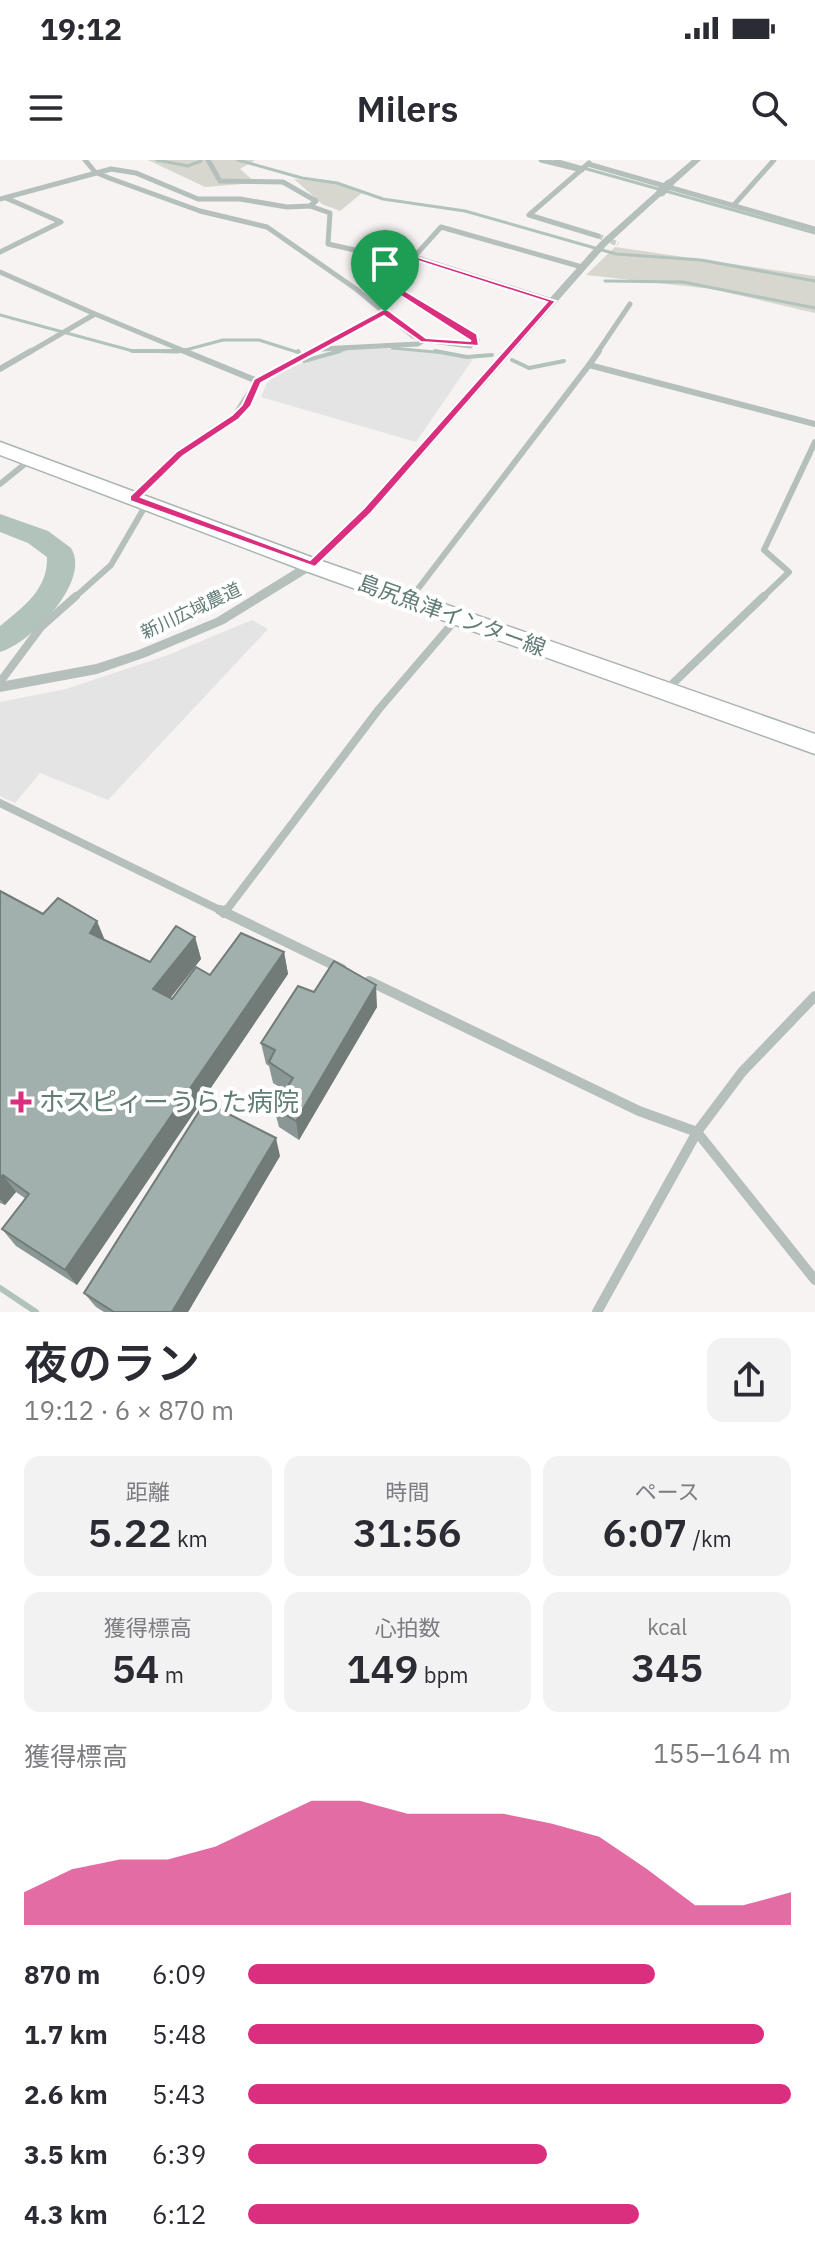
<!DOCTYPE html>
<html lang="ja">
<meta charset="utf-8">
<style>
body{margin:0;font-family:"IBM Plex Sans","Noto Sans JP",sans-serif;background:#f2f2f3;color:#2b2b33;height:100vh;display:flex;flex-direction:column;font-size:30px;white-space:nowrap}
*{box-sizing:border-box;margin:0}
p{font-size:26px;color:#7c7c81}
.icon{flex:none;width:44px;height:44px;fill:none;stroke:currentColor;stroke-width:2;stroke-linecap:round;stroke-linejoin:round}
.map{position:relative;height:1152px;overflow:hidden}
.details{display:flex;flex-direction:column;background:#fff;flex:1}
.details>*{flex:none}
.pin{position:absolute;display:grid;place-items:center;width:68px;height:68px;color:#fff;margin:-82px -34px;border-radius:50% 50% 50% 0;rotate:-45deg;box-shadow:0 0 8px #0007}
.pin .icon{rotate:45deg}
.round{display:grid;place-items:center;flex:none;width:84px;height:84px;border-radius:16px;background:#f2f2f3}
.headline{display:flex;align-items:center;justify-content:space-between;height:136px;padding:0 24px}
h1{font-size:44px;font-weight:600;line-height:60px}
.metrics{display:grid;grid-template-columns:repeat(3,1fr);gap:12px;height:136px;padding:8px 24px}
.metrics div{display:grid;align-content:center;border-radius:16px;background:#f2f2f3;text-align:center}
.metrics b{font-size:40px;font-weight:600}
.metrics small{font-size:22px;font-weight:400}
.metrics p{font-size:22px}
.chart{height:224px;padding:16px 24px}
.chart p{display:flex;justify-content:space-between}
.chart svg{width:100%;height:144px;margin-top:8px;fill:#da2e7e;opacity:.7}
ul{padding:0 24px;list-style:none;font-size:26px}
li{display:grid;grid-template-columns:128px 96px 1fr;align-items:center;height:60px}
li i{height:20px;border-radius:10px;background:#da2e7e}
.status{display:flex;justify-content:space-between;align-items:center;height:56px;padding:0 40px;background:#fff;direction:ltr}
.status svg{height:22px;fill:currentColor}
header{display:flex;justify-content:space-between;align-items:center;height:104px;padding:0 24px;background:#fff;font-size:36px;font-weight:600}
.map>svg:first-child{display:block}
</style>
<div class="status"><b>19:12</b><svg viewBox="0 0 49 12"><path d="M0 12V9h3v3zM5 12V6h3v6zM10 12V3h3v9zM15 12V0h3v12zM26 1h20v11H26zM47 4h2v5h-2z"/></svg></div>
<header><svg class="icon" aria-label="menu" viewBox="0 0 24 24"><path d="M4 6h16M4 12h16M4 18h16"/></svg>Milers<svg class="icon" aria-label="search" viewBox="0 0 24 24"><circle cx="10" cy="10" r="6"/><path d="M15 15l6 6"/></svg></header>
<div class="map">
<svg width="815" height="1152" viewBox="0 0 815 1152">
<rect width="100%" height="100%" fill="#f6f3f2"/>
<g fill="#e3e4e3">
<path d="M404,188L473,199L416,282L261,237L267,223L279,212L316,198L354,189Z"/>
<path d="M252,460L268,469L108,640L40,613L15,643L0,636V542L66,529L168,495Z"/>
</g>
<g fill="#d8d7cf">
<path d="M148,0H255L240,9L256,23L205,27Z"/>
<path d="M294,19L334,23L362,33L340,51L322,44Z"/>
<path d="M615,87L815,116V153L712,129L586,115Z"/>
</g>
<g fill="none" stroke-linecap="round" stroke-linejoin="round">
<g stroke="#b1c3bb" stroke-width="3">
<path d="M157,0L188,6L201,1"/>
<path d="M238,0L302,18L337,23L383,39L465,51L616,94L701,100L815,121"/>
<path d="M555,0L815,73"/>
<path d="M605,121L683,122L815,148"/>
<path d="M0,155L133,191L178,192L223,180H259L300,193"/>
<path d="M392,188L446,193"/>
<path d="M333,193L346,189"/>
</g>
<g stroke="#b1c3bb" stroke-width="4">
<path d="M132,191H182"/>
<path d="M298,191L304,201L340,191"/>
<path d="M435,191L467,197L492,195"/>
<path d="M512,200L529,208L564,201"/>
</g>
<path stroke="#b1c3bb" stroke-width="6" d="M0,1128L36,1152"/>
<path fill="#b1c3bb" fill-rule="evenodd" d="M0,354L48,371L71,388C92,421 30,484 0,492V466C23,447 48,430 47,397L28,383L0,372Z"/>
<path stroke="#cacfcd" stroke-width="5" stroke-dasharray="5 2" stroke-linecap="butt" d="M598,76L618,84"/>
<defs>
<path id="primary" d="M0,282L319,400L815,574V594L303,410L0,295Z"/>
</defs>
<use href="#primary" stroke="#aab4b1" stroke-width="3"/>
<g stroke="#b5bfbc" stroke-width="5">
<path d="M85,0L95,12L109,18L200,51L267,67L356,129L413,176L424,180L418,184L321,189"/>
<path d="M541,0L582,10"/>
<path d="M589,3L529,55L598,76"/>
<path d="M588,4L815,69"/>
<path d="M0,39L111,9L136,13L198,39H240L287,47L310,46L316,41L283,22L220,21L208,0"/>
<path d="M310,46L330,53L328,84L408,102"/>
<path d="M733,46L774,0"/>
<path d="M0,92L61,62L6,38"/>
<path d="M414,97L387,124L477,180L470,186L424,180"/>
<path d="M0,112L95,154"/>
<path d="M552,141L414,97L441,67L582,107"/>
<path d="M28,193L95,154L189,193"/>
<path d="M309,193L385,152"/>
<path d="M597,193L630,144"/>
</g>
<g stroke="#b5bfbc" stroke-width="6">
<path d="M589,205L599,191"/>
<path d="M0,209L31,191"/>
<path d="M257,221L313,191"/>
<path d="M0,324L31,299"/>
<path d="M134,338L174,299L234,257L257,221L184,191"/>
<path d="M74,438L111,405L147,343"/>
<path d="M411,438L589,205L815,264"/>
<path d="M762,438L789,412L764,390L815,282"/>
</g>
<g stroke="#b5bfbc" stroke-width="8">
<path d="M410,439L412,436"/>
<path d="M0,522L41,467L76,436"/>
<path d="M666,530L764,436"/>
<path d="M0,643L224,752"/>
<path d="M225,752L379,549L457,458"/>
</g>
<g stroke="#b5bfbc" stroke-width="10">
<path d="M220,750L342,809"/>
<path d="M224,753L226,750"/>
<path d="M369,821L639,951L697,972L815,1120"/>
<path d="M597,1152L697,972L742,912L815,836"/>
</g>
<g fill="#b5bfbc" fill-rule="evenodd">
<path d="M692,0H701L672,26H666V22Z"/>
<path d="M658,30L665,32L606,86L372,353L315,408L224,464L146,497L97,514L0,532V522L96,504L136,491L216,458L307,402L364,347L600,82Z"/>
</g>
<use href="#primary" fill="#fff" fill-rule="evenodd"/>
<path stroke="#b5bfbc" stroke-width="9" d="M661,32L669,24"/>
</g>
<g fill="#8a9794">
<path d="M0,731L43,754L105,781L150,802L195,777L201,799L170,838L172,839L210,815L284,792L288,814L77,1125L16,1086L2,1069L26,1039L16,1032L5,1045L0,1043Z"/>
<path d="M314,832L377,847L299,980L279,967L274,948L285,930L273,923L269,906L266,904L261,883Z"/>
<path d="M280,996L188,1152H104L96,1147L84,1133Z"/>
</g>
<g fill="#717b78">
<path d="M97,761L106,783L90,773Z"/>
<path d="M195,777L201,799L161,850L153,829Z"/>
<path d="M284,792L288,814L77,1125L65,1110Z"/>
<path d="M376,825L377,847L299,980L296,961Z"/>
<path d="M276,978L280,996L188,1152H172Z"/>
<path d="M3,1015L16,1032L5,1045L0,1039V1018Z"/>
</g>
<g fill="#a1b0ac" stroke="#717b78" stroke-width="2">
<path d="M0,731L43,754L58,738L97,761L90,773L150,802L176,766L195,777L153,829L172,839L196,807L210,815L241,773L284,792L65,1110L2,1069L29,1034L3,1015L0,1018Z"/>
<path d="M334,801L376,825L296,961L274,948L293,918L269,902L275,890L261,883L298,826L314,832Z"/>
<path d="M205,942L276,978L172,1152H114L84,1133Z"/>
</g>
<path fill="#da2e7e" stroke="#fff" stroke-width="2" fill-rule="evenodd" d="M411,95L556,141L371,353L315,407L130,341V336L176,292L232,255L242,245L254,219L382,150H388L426,178L471,181L384,125ZM415,100L547,142L364,348L310,400L141,337L183,296L239,259L251,246L261,223L384,156L421,182L479,186L477,174L392,123Z"/>
<path fill="#da2e7e" stroke="#fff" stroke-width="3" d="M17 930h8v8h8v8h-8v8h-8v-8h-8v-8h8z"/>
<g text-anchor="middle" stroke-width="8" stroke-linejoin="round" paint-order="stroke">
<g font-size="18" fill="#627c76" stroke="#fff">
<text transform="translate(191 451) rotate(-25)" y="6">新川広域農道</text>
</g>
<g font-size="22" fill="#627c76" stroke="#fff">
<text transform="translate(452 455) rotate(20)" y="8">島尻魚津インター線</text>
</g>
<g font-size="26" fill="#627c76" stroke="#fff" text-anchor="start">
<text x="39" y="951">ホスピィーうらた病院</text>
</g>
</g>
</svg>
<div class="pin" style="left:385px;top:152px;background:#1e9e55"><svg class="icon" aria-label="arrive" viewBox="0 0 24 24"><path d="M6 21V4h12l-3 4 3 4H6"/></svg></div>
</div>
<section class="details">
<div class="headline"><div><h1>夜のラン</h1><p>19:12 · 6 × 870 m</p></div><a class="round"><svg class="icon" aria-label="share" viewBox="0 0 24 24"><path d="M12 15V3M7 8l5-5 5 5M5 13v7h14v-7"/></svg></a></div>
<div class="metrics">
<div><p>距離</p><b>5.22<small> km</small></b></div>
<div><p>時間</p><b>31:56</b></div>
<div><p>ペース</p><b>6:07<small> /km</small></b></div>
</div>
<div class="metrics">
<div><p>獲得標高</p><b>54<small> m</small></b></div>
<div><p>心拍数</p><b>149<small> bpm</small></b></div>
<div><p>kcal</p><b>345</b></div>
</div>
<div class="chart"><p><span>獲得標高</span>155–164 m</p>
<svg viewBox="0 0 160 44" preserveAspectRatio="none"><path d="M0 44V34L10 27L20 24L30 24L40 20L50 13L60 6L70 6L80 10L90 10L100 10L110 13L120 17L130 27L140 38L150 38L160 34V44z"/></svg>
</div>
<ul>
<li><b>870 m</b>6:09<i style="width:75%"></i></li>
<li><b>1.7 km</b>5:48<i style="width:95%"></i></li>
<li><b>2.6 km</b>5:43<i style="width:100%"></i></li>
<li><b>3.5 km</b>6:39<i style="width:55%"></i></li>
<li><b>4.3 km</b>6:12<i style="width:72%"></i></li>
</ul>
</section>
